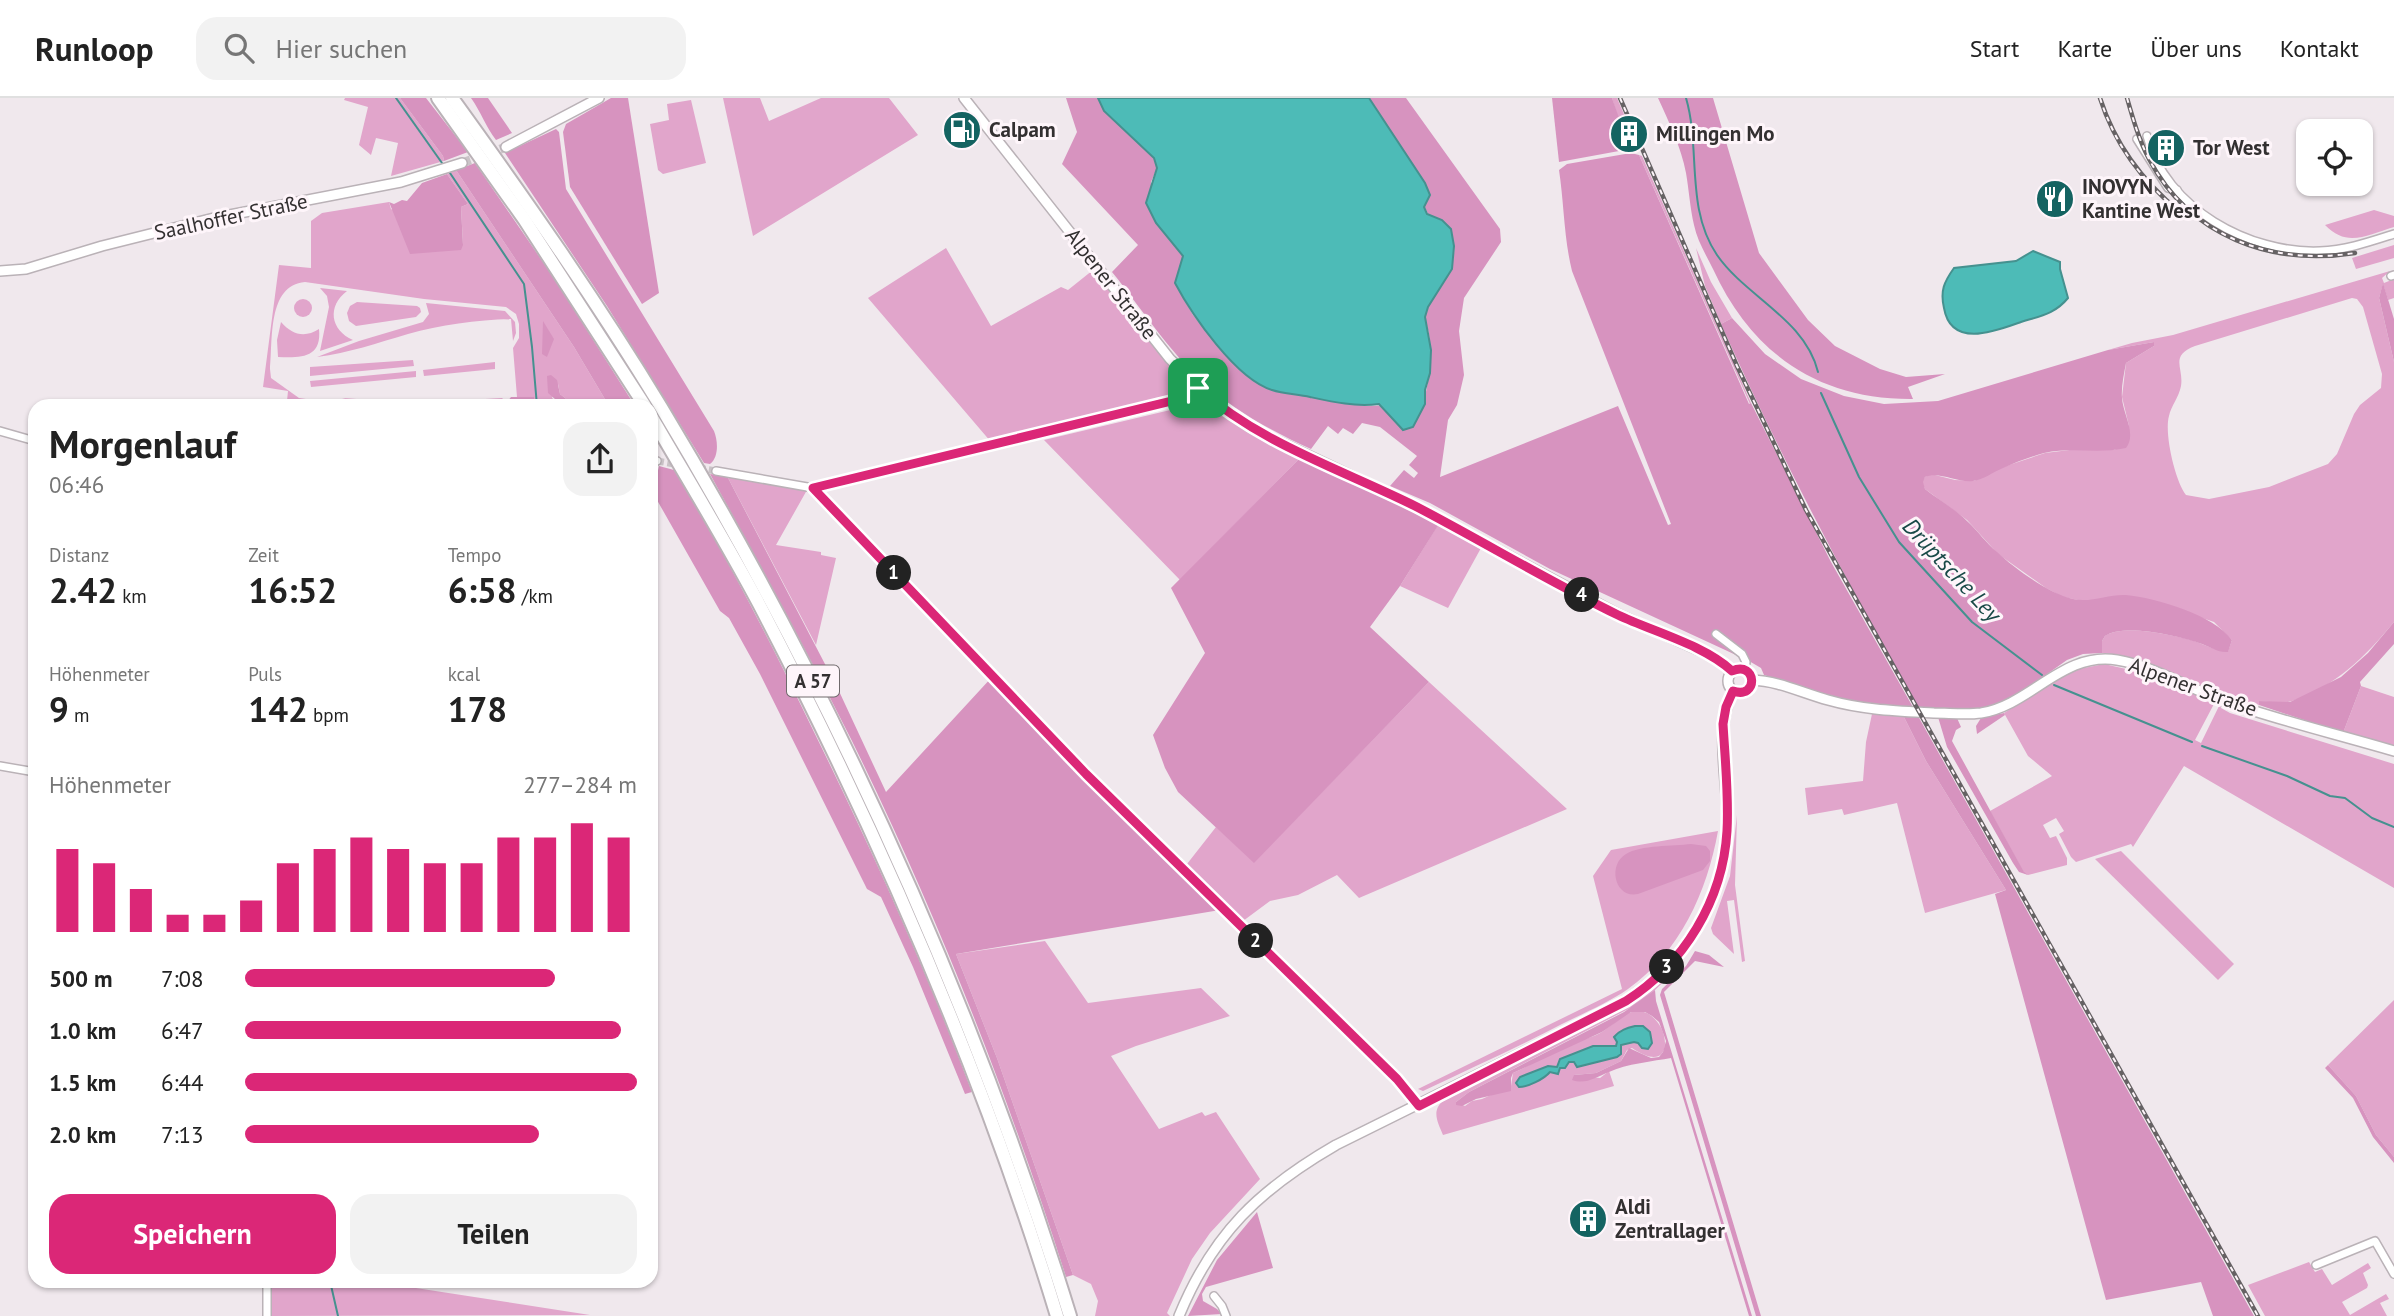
<!DOCTYPE html>
<html lang="de">
<meta charset="utf-8">
<style>
body{margin:0;font-family:"PT Sans",sans-serif;background:#f2f2f2;color:#222;height:100vh;display:flex;flex-direction:column;font-size:26px;white-space:nowrap}
*{box-sizing:border-box;margin:0}
p{font-size:23px;color:#767676}
.icon{flex:none;width:38px;height:38px;fill:none;stroke:currentColor;stroke-width:2;stroke-linecap:round;stroke-linejoin:round}
.map{position:relative;flex:1;overflow:hidden}
.sheet{position:absolute;left:28px;top:301px;width:630px;height:889px;display:flex;flex-direction:column;background:#fff;border-radius:21px;box-shadow:0 2px 5px #0004}
.sheet>*{flex:none}
.controls{position:absolute;left:2296px;top:21px;display:grid;gap:14px}
.controls a{display:grid;place-items:center;width:77px;height:77px;border-radius:14px;background:#fff;box-shadow:0 2px 5px #0004;font-size:35px}
.pin{position:absolute;display:grid;place-items:center;width:60px;height:60px;color:#fff;margin:-30px;border-radius:14px;box-shadow:0 4px 10px #0006}
.km{position:absolute;width:35px;height:35px;margin:-18px;border-radius:50%;background:#222;color:#fff;font-size:19px;line-height:35px;text-align:center}
.round{display:grid;place-items:center;flex:none;width:74px;height:74px;border-radius:21px;background:#f2f2f2}
.summary{display:flex;align-items:center;justify-content:space-between;height:119px;padding:0 21px}
h1{font-size:38px;font-weight:600;line-height:52px}
.stats{display:grid;grid-template-columns:repeat(3,1fr);gap:10px;height:119px;padding:7px 21px}
.stats div{display:grid;align-content:center}
.stats b{font-size:35px;font-weight:600}
.stats small{font-size:19px;font-weight:400}
.stats p{font-size:19px}
.chart{height:196px;padding:14px 21px}
.chart p{display:flex;justify-content:space-between}
.chart svg{width:100%;height:126px;margin-top:7px;stroke:#db2777;stroke-width:6}
.action{display:flex;gap:14px;margin-top:auto;padding:14px 21px}
.action a{flex:1;height:80px;border-radius:21px;background:#db2777;color:#fff;font-size:28px;font-weight:600;line-height:80px;text-align:center}
.action a+a{background:#f2f2f2;color:#222}
ul{padding:0 21px;list-style:none;font-size:23px}
li{display:grid;grid-template-columns:112px 84px 1fr;align-items:center;height:52px}
li i{height:18px;border-radius:9px;background:#db2777}
header{display:flex;align-items:center;gap:42px;box-sizing:border-box;height:98px;padding:0 35px;background:#fff;border-bottom:2px solid #e0e0e0}
header strong{font-size:33px}
nav{display:flex;gap:38px;margin-inline-start:auto;font-size:24px}
.search{width:490px;height:63px;background:#f2f2f2;display:flex;align-items:center;gap:18px;box-sizing:border-box;padding:0 24px;border-radius:21px;color:#767676;font-size:26px}
.map>svg:first-child{display:block}
</style>
<header>
<strong>Runloop</strong>
<div class="search"><svg class="icon" aria-label="search" viewBox="0 0 24 24"><circle cx="10" cy="10" r="6"/><path d="M15 15l6 6"/></svg>Hier suchen</div>
<nav><a>Start</a><a>Karte</a><a>Über uns</a><a>Kontakt</a></nav>
</header>
<div class="map">
<svg width="2394" height="1218" viewBox="0 0 2394 1218">
<rect width="100%" height="100%" fill="#f0e8ed"/>
<g fill="#e1a5cb" fill-rule="evenodd">
<path d="M345,0H400L443,58L444,63L391,78L398,45L376,40L371,57L359,47L368,9L344,2Z"/>
<path d="M723,0H760L769,23L821,0H889L918,37L753,138Z"/>
<path d="M1612,0H1617L1629,28V31L1622,34Z"/>
<path d="M691,2L706,65L663,76L658,72L650,26L669,22L667,6Z"/>
<path d="M1639,57L1642,58L1751,305L1750,306Z"/>
<path d="M456,72L574,249L609,308H575L560,296L558,286L552,300L563,308H534L533,299H517L513,250L519,240V226L516,216L506,209L424,201L305,184C267,187 273,243 270,271L271,280L299,300L354,308H327L287,303L288,293L263,289L279,167L311,170V123L322,115L389,104L391,111L463,146L461,109L468,106L447,76Z"/>
<path d="M2374,112L2394,118V129C2367,137 2347,150 2325,127Z"/>
<path d="M2394,147V160L2356,171L2352,160Z"/>
<path d="M946,150L991,228L1061,189L1068,192L1093,172L1190,293L1168,303L991,344L868,200Z"/>
<path d="M1696,150L1711,184L1732,220L1721,226L1705,188Z"/>
<path d="M2390,173L2382,180L2384,185L2394,181V200L2388,202L2383,186L2379,200L2394,264V524C2366,558 2335,589 2292,603C2283,606 2269,604 2259,603V607L2221,596L2121,557L2102,555V543L2105,538C2122,526 2172,537 2191,542C2204,546 2215,553 2228,553L2232,542L2214,524L2149,502H2078L2063,499L2046,490L1998,456L1967,422L1925,391L1922,384L1925,379L1931,376L1955,382L1974,383L2003,369L2045,355L2086,350L2115,352L2129,328L2122,299L2126,265L2154,248V244L2108,252L2132,245L2173,237ZM2352,200L2357,201L2363,209L2382,276L2381,290L2360,307L2354,316L2337,356L2328,366L2269,389L2209,401L2186,397C2175,383 2164,335 2169,318C2171,308 2179,299 2181,288C2184,270 2169,258 2195,248Z"/>
<path d="M320,190L347,193C327,208 330,232 353,242L320,253L329,209L327,198Z"/>
<circle cx="303" cy="210" r="9"/>
<path d="M357,204L417,208L420,210L421,214L416,219L356,228L349,223L347,215L350,208Z"/>
<path d="M426,205L505,213L515,224L516,235L513,243L511,221C478,222 440,227 408,236C377,245 349,255 317,259L359,243L423,224L429,216Z"/>
<path d="M281,224C292,237 305,240 319,231C322,260 301,260 278,259L277,242Z"/>
<path d="M413,262L414,268L310,278V269Z"/>
<path d="M495,264V271L424,278L423,272Z"/>
<path d="M416,273V279L311,289L310,283Z"/>
<path d="M342,300L414,305L503,300C491,315 362,308 342,300Z"/>
<path d="M1201,301L1216,315L1300,360L1180,482L1044,342L1183,309Z"/>
<path d="M727,378L807,392L776,447L821,454V457L836,460L816,547Z"/>
<path d="M1438,427L1481,450L1448,510L1400,488Z"/>
<path d="M2104,566L2135,573L2215,604L2195,642L2201,645L2220,606L2221,610L2230,615L2394,666V790L2184,668L2133,749L2131,746L2076,764L2071,759L2059,736L2064,733L2056,720L2043,727L2050,740L2056,738L2067,760V767L2028,777L2024,775L1990,713L2052,678L2028,658L2004,615L2074,572Z"/>
<path d="M1429,584L1567,711L1359,800L1337,777L1298,797L1270,803L1243,823L1187,766L1216,729L1254,764Z"/>
<path d="M2361,588L2394,599V650L2343,635Z"/>
<path d="M1872,616L1903,617L1926,663L2006,792L1925,815L1897,705L1844,717L1842,711L1808,717L1805,690L1863,683L1866,644Z"/>
<path d="M1737,717L1735,787L1745,863L1742,864L1734,802L1727,803L1734,856L1713,836L1711,830L1730,778Z"/>
<path d="M1718,733C1707,794 1680,854 1628,891C1608,905 1584,915 1562,926C1516,950 1469,971 1423,993L1418,991L1622,891L1593,778L1611,752Z"/>
<path d="M2121,753L2234,866L2218,882L2095,761Z"/>
<path d="M1045,843L1088,905L1201,890L1230,918L1136,948L1111,958L1159,1031L1202,1014L1205,1018L1216,1014L1260,1081L1210,1135L1192,1161L1167,1215L1170,1218H1095L1098,1203L1091,1186L1073,1177L997,960L956,856Z"/>
<path d="M1681,862L1684,864L1655,892L1636,907L1469,994L1456,1004L1465,1008L1472,1003L1482,1001L1511,988L1513,975C1535,965 1555,953 1577,944C1586,940 1598,938 1606,931C1617,924 1625,913 1638,913C1670,914 1680,983 1632,950L1627,952L1621,963L1596,975L1574,977L1600,980L1609,973L1614,988L1443,1037C1438,1025 1431,1013 1443,1003L1627,908L1660,884Z"/>
<path d="M2394,902V1059L2376,1037L2356,998L2328,967Z"/>
<path d="M2309,1164L2315,1174L2322,1171L2332,1187L2368,1165L2371,1170L2363,1175L2368,1187L2367,1190L2342,1204L2350,1217L2386,1196L2389,1201L2380,1205L2387,1218H2265L2248,1187Z"/>
<path d="M267,1183H389L390,1186L590,1217L267,1218Z"/>
</g>
<g fill="#d793bf">
<path d="M400,0H426L468,54L444,63L443,58Z"/>
<path d="M471,0H488L512,35L496,42C486,29 481,14 471,0Z"/>
<path d="M611,0H628L659,195L642,206L570,89L563,34L566,26Z"/>
<path d="M1066,0H1098L1104,13L1154,60L1157,70L1151,84L1156,125L1183,158L1175,185L1193,217L1217,247L1244,274L1270,291L1367,308L1425,306C1425,294 1428,285 1430,274C1431,262 1430,248 1429,236C1428,231 1426,225 1425,220C1425,193 1461,180 1453,141C1449,126 1441,122 1428,116L1377,11L1369,0H1406L1500,131L1501,144L1464,200L1459,233L1464,277L1457,307L1448,322L1440,379L1618,308L1668,427L1671,426L1572,173C1564,141 1564,105 1559,72L1567,66L1631,55L1639,57L1749,306L1751,305L1831,464L1914,611L1865,609L1764,577L1761,570L1749,563L1550,471L1430,405L1390,388L1404,372L1414,380L1418,375L1409,367L1417,358L1380,329L1362,325L1353,336L1343,330L1338,336L1328,328L1311,351C1276,335 1244,318 1214,294C1176,264 1142,211 1112,174L1138,147L1062,66L1077,34Z"/>
<path d="M1552,0H1612L1630,51L1559,64Z"/>
<path d="M1658,0H1713L1759,155L1808,222L1835,248L1880,271L1906,279L1945,276L1908,289L1913,301C1819,302 1752,256 1713,171C1706,157 1697,142 1694,127C1690,110 1689,92 1686,75C1681,49 1669,24 1658,0Z"/>
<path d="M556,31L559,34L566,91L714,333C718,343 719,359 710,366L704,365L607,208L505,55Z"/>
<path d="M475,65L554,180L635,308H609L574,249L456,72Z"/>
<path d="M447,76L468,106L461,109L463,147L461,152L410,156L389,104L394,106L402,102L407,103L422,85Z"/>
<path d="M2383,185L2394,221V264L2379,200Z"/>
<path d="M1732,220L1765,256L1801,281L1844,298L1884,306L1938,303L2108,252L2154,244V248L2126,265C2124,276 2121,289 2122,300C2123,316 2137,336 2126,350C2099,356 2072,349 2044,355C2030,359 2016,364 2003,370C1993,374 1983,382 1973,383C1957,385 1939,373 1925,379L1923,384L1925,391C1939,402 1955,411 1967,423C1978,433 1986,445 1997,454C2015,471 2050,496 2073,501C2091,505 2109,496 2126,497C2156,500 2214,517 2232,542L2228,554C2218,555 2211,549 2202,546C2181,538 2123,525 2105,538L2102,543V555L2083,556L2067,562L2012,601L1985,612L1919,611C1847,485 1780,358 1721,226Z"/>
<path d="M543,223L554,241L547,259L542,256Z"/>
<path d="M551,277L557,282L560,296L575,308H563L548,295L547,278Z"/>
<path d="M511,299H534V308H525L518,305L504,308Z"/>
<path d="M1300,360L1439,426L1400,488L1370,529L1429,584L1254,765L1178,694L1165,670L1153,637L1205,555L1171,490Z"/>
<path d="M659,368L674,372C726,456 771,545 814,634C872,752 926,871 972,994L965,996L913,869L881,799L867,791L760,576L729,520L720,513L653,395Z"/>
<path d="M710,376L727,378L838,591L886,694L992,579L1220,812L956,856L997,960L1073,1177L1066,1179C1008,996 937,816 852,643C807,553 758,464 710,376Z"/>
<path d="M2394,524V546L2360,584L2361,588L2343,635L2259,607V603L2290,604L2341,579L2368,555Z"/>
<path d="M2004,615L2005,617L1977,636L1976,628L1981,620Z"/>
<path d="M1903,617L1918,618L2254,1218H2213L2201,1184L2106,1202L1995,796L2006,792L1926,663Z"/>
<path d="M1938,619L1957,620L1961,629L1956,632L1952,643L2024,774L2028,777L2019,774L2013,765L1947,649Z"/>
<path d="M1691,746L1706,748L1710,753V763L1703,772L1638,796C1615,801 1607,767 1626,756C1640,747 1674,748 1691,746Z"/>
<path d="M1695,853L1709,857L1724,869L1695,863L1664,894L1761,1218H1756L1660,897L1662,891L1686,868Z"/>
<path d="M1655,892L1656,903L1752,1218H1749L1671,960C1654,963 1626,966 1609,974C1596,979 1586,987 1572,982L1574,977L1596,975L1621,963L1629,950L1651,960L1659,959L1663,954L1666,943L1659,924L1652,918L1645,914H1631L1602,934L1513,975L1511,980V993L1476,1001L1462,1008L1456,1007V1004L1469,994L1624,914Z"/>
<path d="M2328,967L2356,998L2376,1037L2394,1059V1065L2373,1039L2353,1000L2325,970Z"/>
<path d="M1257,1114L1273,1170L1206,1189L1202,1196L1203,1203L1217,1211L1222,1216L1188,1218L1217,1162Z"/>
</g>
<g fill="#4dbbb7" stroke="#45918f" stroke-width="2">
<path d="M1098,0H1369L1425,85L1430,97L1424,109L1427,116L1442,122L1451,131L1454,148L1452,171L1428,209L1425,219L1431,252L1430,275L1425,292V306L1413,329L1403,332L1379,306C1355,309 1333,304 1310,299C1297,296 1284,296 1272,292C1236,281 1192,217 1175,185L1183,158L1156,125L1146,105L1157,70L1154,60L1104,13Z"/>
<path d="M2033,153L2060,164V171L2068,200C2055,216 2040,218 2021,224C1996,233 1951,251 1944,210C1940,193 1944,184 1954,170L2016,163Z"/>
<path d="M1635,928H1643L1650,934L1652,945L1648,951L1642,950L1638,945L1634,944L1621,947V956L1617,959L1577,969L1574,964H1569L1565,970H1560L1558,976L1550,974C1544,981 1528,989 1519,989L1516,985L1520,979L1548,968L1557,969L1560,961L1593,948H1616L1617,944L1614,939C1620,932 1627,930 1635,928Z"/>
</g>
<g fill="none" stroke-linecap="round" stroke-linejoin="round">
<g stroke="#45918f" stroke-width="2">
<path d="M396,0L442,65"/>
<path d="M1686,0C1701,51 1685,110 1717,157C1746,199 1805,221 1818,274"/>
<path d="M450,75L524,186L532,249L537,308"/>
<path d="M1821,295L1859,379L1899,444L1972,524L2042,577"/>
<path d="M2054,587L2192,644"/>
<path d="M2202,648L2287,678L2330,698L2345,700L2372,720L2394,729"/>
<path d="M330,1183L338,1218"/>
</g>
<path stroke="#cac3c7" stroke-width="7" stroke-dasharray="7 3.5" stroke-linecap="butt" d="M657,363L716,373"/>
<path stroke="#cac3c7" stroke-width="9" stroke-dasharray="9 4.5" stroke-linecap="butt" d="M462,65L506,49"/>
<defs>
<g id="minor">
<path d="M2147,38C2165,110 2250,156 2320,153C2346,152 2369,144 2394,136"/>
<path d="M2137,41L2168,90L2177,92"/>
<path d="M2391,178L2394,177"/>
<path d="M0,333L35,343"/>
<path d="M651,362L657,363"/>
<path d="M716,373L813,390L1085,676L1397,981L1419,1008"/>
<path d="M813,390L1184,300L1198,290"/>
<path d="M1716,536L1742,556L1746,564L1745,571"/>
<path d="M0,668L35,674"/>
<path d="M2316,1167L2375,1143L2394,1176"/>
<path d="M1214,1198L1222,1208L1226,1218"/>
<path d="M267,1218V1183"/>
</g>
<g id="tertiary">
<path d="M964,0L1170,261L1222,311L1251,330L1415,408L1618,516L1714,559L1732,573"/>
<path d="M506,49L599,0"/>
<path d="M0,173L26,171L102,148L214,120L401,84L462,65"/>
<circle cx="1740" cy="583" r="12"/>
<path d="M1752,582C1779,583 1802,595 1828,602C1863,612 1898,613 1934,615C1949,615 1966,617 1981,615C2031,607 2063,553 2117,562C2153,568 2187,589 2221,602C2277,622 2337,636 2394,653"/>
<path d="M1179,1218C1213,1135 1260,1091 1336,1047L1618,907C1687,867 1731,790 1727,710C1725,671 1716,628 1733,593"/>
</g>
<g id="motorway">
<path d="M438,0L524,121L645,308"/>
<path d="M452,0C525,101 596,202 661,309C833,595 971,899 1070,1218"/>
<path d="M651,318C687,380 725,442 759,506C878,734 982,971 1057,1218"/>
</g>
</defs>
<use href="#minor" stroke="#bab2b7" stroke-width="10"/>
<use href="#tertiary" stroke="#bab2b7" stroke-width="12"/>
<use href="#motorway" stroke="#bab2b7" stroke-width="16"/>
<use href="#minor" stroke="#fff" stroke-width="7"/>
<use href="#tertiary" stroke="#fff" stroke-width="9"/>
<use href="#motorway" stroke="#fff" stroke-width="12"/>
<defs>
<g id="rail">
<path d="M1620,0L1737,268L1806,412L2258,1218"/>
<path d="M2100,0C2115,47 2142,83 2180,114"/>
<path d="M2127,0C2133,21 2139,42 2149,61C2190,139 2272,168 2355,155"/>
</g>
</defs>
<use href="#rail" stroke="#666264" stroke-width="4.5"/>
<use href="#rail" stroke="#fef5fa" stroke-width="2" stroke-dasharray="5" stroke-linecap="butt"/>
</g>
<g fill="none" stroke-linecap="round" stroke-linejoin="round">
<defs>
<path id="route" d="M1198,290C1261,346 1343,372 1417,409C1484,444 1550,484 1618,517C1654,534 1704,547 1732,573C1757,562 1759,602 1733,593L1726,609L1723,626C1725,661 1729,698 1727,733C1723,802 1684,866 1626,903L1419,1008L1397,981L1086,676L813,390L1184,300Z"/>
</defs>
<use href="#route" stroke="#fff" stroke-width="14"/>
<use href="#route" stroke="#db2777" stroke-width="9"/>
</g>
<defs>
<symbol id="fuel-disc" viewBox="-11 -11 22 22"><circle r="9.5" fill="#146361" stroke="#fef5fa"/><path d="M-5.5-6h7V0h2V4h1.3V-2.5L3-4.5l.8-.8L6-3V5H2.5V1h-1V6h-7ZM-4.2-4.7v3.2H.2V-4.7Z" fill="#fff"/></symbol>
<symbol id="building-disc" viewBox="-11 -11 22 22"><circle r="9.5" fill="#146361" stroke="#fef5fa"/><path d="M-4-6H4V6H1V3H-1V6H-4ZM-2.5-4.3h1.7v1.8h-1.7ZM.8-4.3h1.7v1.8H.8ZM-2.5-1h1.7V.8h-1.7ZM.8-1h1.7V.8H.8Z" fill="#fff"/></symbol>
<symbol id="restaurant-disc" viewBox="-11 -11 22 22"><circle r="9.5" fill="#146361" stroke="#fef5fa"/><path d="M-5-6h1v4h1v-4h1v4h1v-4h1v5L-1.5 .5V6h-2V.5L-5-1ZM5-6V6H3V1.5H1.5Q1.5-4 5-6Z" fill="#fff"/></symbol>
</defs>
<g fill-rule="evenodd">
<use href="#fuel-disc" x="940" y="10" width="44" height="44"/>
<use href="#building-disc" x="1607" y="14" width="44" height="44"/>
<use href="#building-disc" x="2144" y="28" width="44" height="44"/>
<use href="#restaurant-disc" x="2033" y="79" width="44" height="44"/>
<use href="#building-disc" x="1566" y="1099" width="44" height="44"/>
</g>
<g text-anchor="middle" stroke-width="6" stroke-linejoin="round" paint-order="stroke">
<rect fill="#fef5fa" stroke="#706b6d" stroke-width="2" x="787" y="567.5" width="52" height="31" rx="5"/>
<g font-size="19" font-weight="bold" fill="#333031">
<text x="813" y="590">A 57</text>
</g>
<g font-size="21" font-weight="bold" fill="#333031" stroke="#fef5fa" text-anchor="start">
<text x="989" y="39">Calpam</text>
<text x="1656" y="43">Millingen Mo</text>
<text x="2193" y="57">Tor West</text>
<text x="2082" y="96">INOVYN<tspan x="2082" dy="24">Kantine West</tspan></text>
<text x="1615" y="1116">Aldi<tspan x="1615" dy="24">Zentrallager</tspan></text>
</g>
<g font-size="21" fill="#333031" stroke="#fef5fa">
<text transform="translate(231 119) rotate(-12)" y="7">Saalhoffer Straße</text>
<text transform="translate(1111 186) rotate(52)" y="7">Alpener Straße</text>
<text transform="translate(2193 589) rotate(20)" y="7">Alpener Straße</text>
</g>
<g font-size="23" font-style="italic" fill="#184947" stroke="#fef5fa">
<text transform="translate(1952 472) rotate(47)" y="8">Drüptsche Ley</text>
</g>
</g>
</svg>
<div class="controls">
<a><svg class="icon" aria-label="locate" viewBox="0 0 24 24"><circle cx="12" cy="12" r="6"/><path d="M12 2v4M12 18v4M2 12h4M18 12h4"/></svg></a>
</div>
<div class="pin" style="left:1198px;top:290px;background:#1e9e55"><svg class="icon" aria-label="arrive" viewBox="0 0 24 24"><path d="M6 21V4h12l-3 4 3 4H6"/></svg></div>
<b class="km" style="left:894px;top:475px">1</b>
<b class="km" style="left:1256px;top:843px">2</b>
<b class="km" style="left:1667px;top:869px">3</b>
<b class="km" style="left:1582px;top:497px">4</b>
<section class="sheet">
<div class="summary"><div><h1>Morgenlauf</h1><p>06:46</p></div><a class="round"><svg class="icon" aria-label="share" viewBox="0 0 24 24"><path d="M12 15V3M7 8l5-5 5 5M5 13v7h14v-7"/></svg></a></div>
<div class="stats">
<div><p>Distanz</p><b>2.42<small> km</small></b></div>
<div><p>Zeit</p><b>16:52</b></div>
<div><p>Tempo</p><b>6:58<small> /km</small></b></div>
</div>
<div class="stats">
<div><p>Höhenmeter</p><b>9<small> m</small></b></div>
<div><p>Puls</p><b>142<small> bpm</small></b></div>
<div><p>kcal</p><b>178</b></div>
</div>
<div class="chart"><p><span>Höhenmeter</span>277–284 m</p>
<svg viewBox="0 0 160 44" preserveAspectRatio="none"><path d="M5 44V15M15 44V20M25 44V29M35 44V38M45 44V38M55 44V33M65 44V20M75 44V15M85 44V11M95 44V15M105 44V20M115 44V20M125 44V11M135 44V11M145 44V6M155 44V11"/></svg>
</div>
<ul>
<li><b>500 m</b>7:08<i style="width:79%"></i></li>
<li><b>1.0 km</b>6:47<i style="width:96%"></i></li>
<li><b>1.5 km</b>6:44<i style="width:100%"></i></li>
<li><b>2.0 km</b>7:13<i style="width:75%"></i></li>
</ul>
<div class="action"><a>Speichern</a><a>Teilen</a></div>
</section>
</div>
